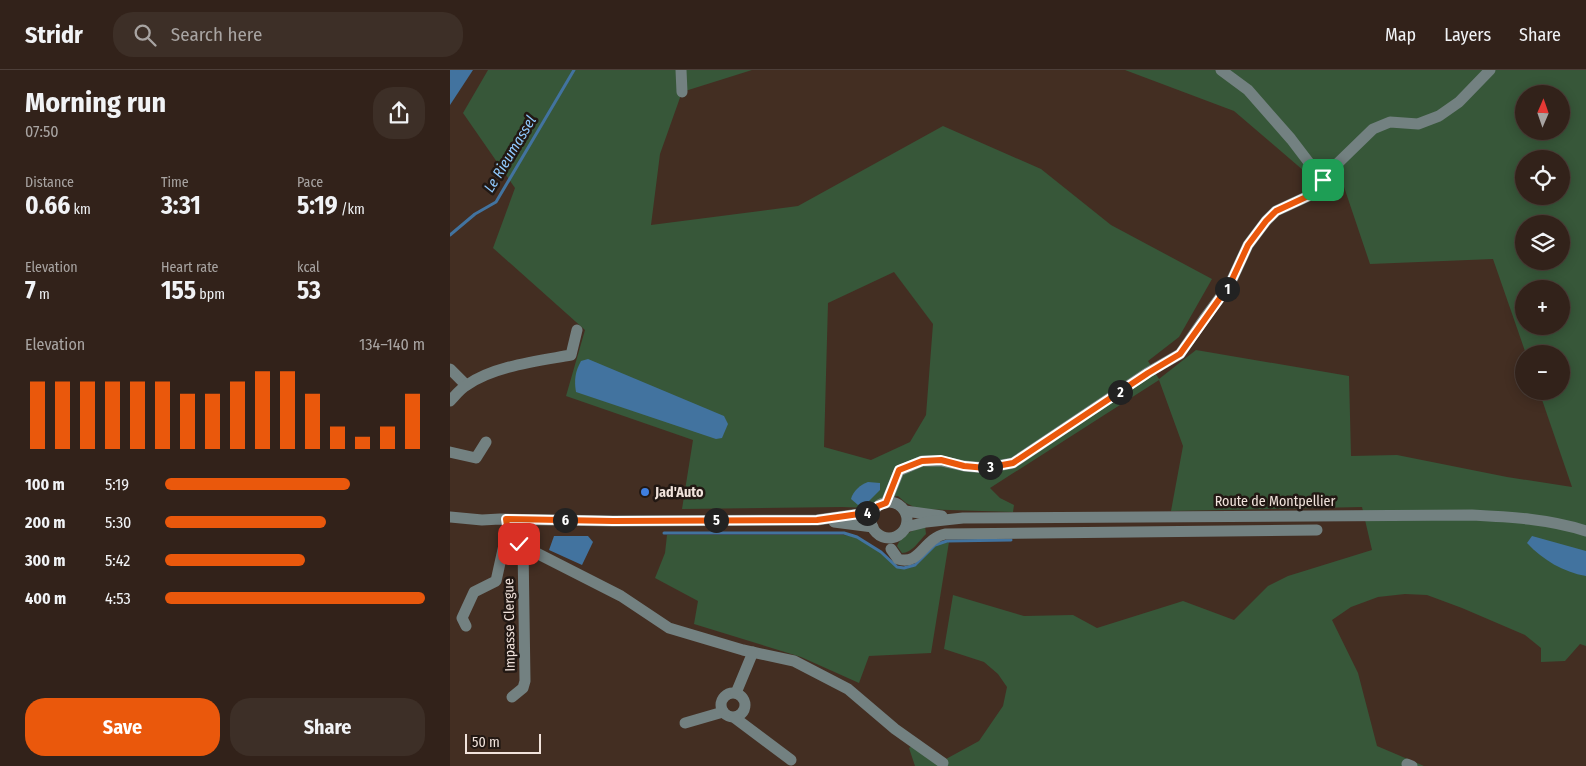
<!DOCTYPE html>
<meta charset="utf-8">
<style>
body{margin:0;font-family:"Fira Sans Condensed",sans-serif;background:#3d2f27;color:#f1f3f6;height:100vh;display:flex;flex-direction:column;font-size:19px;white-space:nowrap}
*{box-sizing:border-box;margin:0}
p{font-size:16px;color:#a8a4a2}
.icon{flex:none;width:28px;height:28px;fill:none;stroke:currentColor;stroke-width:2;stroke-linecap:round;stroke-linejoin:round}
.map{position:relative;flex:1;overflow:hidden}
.panel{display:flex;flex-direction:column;background:#32221a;width:450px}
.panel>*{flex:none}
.needle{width:32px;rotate:2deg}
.tools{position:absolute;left:1065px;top:15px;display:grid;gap:10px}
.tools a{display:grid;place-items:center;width:55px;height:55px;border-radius:50%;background:#32221a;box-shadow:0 2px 12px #0003,0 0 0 1px #4d3f39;font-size:25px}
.scale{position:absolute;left:15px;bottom:12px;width:76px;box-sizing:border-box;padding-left:5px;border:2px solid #f1e3dc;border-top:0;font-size:14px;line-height:18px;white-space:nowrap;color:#f1e3dc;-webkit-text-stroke:4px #221813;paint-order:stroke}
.pin{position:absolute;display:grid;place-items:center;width:42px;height:42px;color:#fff;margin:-21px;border-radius:10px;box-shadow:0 2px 8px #0006}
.km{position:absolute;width:25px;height:25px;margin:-12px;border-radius:50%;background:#222;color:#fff;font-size:14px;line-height:25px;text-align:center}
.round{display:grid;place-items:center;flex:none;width:52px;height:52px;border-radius:20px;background:#3d2f27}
.headline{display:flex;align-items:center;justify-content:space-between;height:85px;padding:0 25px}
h1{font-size:28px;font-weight:700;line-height:38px}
.metrics{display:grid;grid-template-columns:repeat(3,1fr);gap:8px;height:85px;padding:5px 25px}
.metrics div{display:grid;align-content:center}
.metrics b{font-size:25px;font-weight:700}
.metrics small{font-size:14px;font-weight:400}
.metrics p{font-size:14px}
.chart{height:140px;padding:10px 25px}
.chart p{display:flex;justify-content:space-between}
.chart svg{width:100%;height:90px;margin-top:5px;stroke:#ea580c;stroke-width:6}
.primary-button{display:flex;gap:10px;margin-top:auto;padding:10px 25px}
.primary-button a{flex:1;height:58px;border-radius:20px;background:#ea580c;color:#fff;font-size:20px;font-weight:700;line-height:58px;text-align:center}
.primary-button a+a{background:#3d2f27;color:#f1f3f6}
ul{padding:0 25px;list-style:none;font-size:16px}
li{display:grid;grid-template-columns:80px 60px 1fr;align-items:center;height:38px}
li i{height:12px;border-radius:6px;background:#ea580c}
header{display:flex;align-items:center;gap:30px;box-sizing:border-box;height:70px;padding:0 25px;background:#32221a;border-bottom:1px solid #4d3f39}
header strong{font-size:24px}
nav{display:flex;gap:28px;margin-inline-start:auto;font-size:18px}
.search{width:350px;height:45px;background:#3d2f27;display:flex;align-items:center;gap:12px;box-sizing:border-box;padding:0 18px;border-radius:20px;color:#a8a4a2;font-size:19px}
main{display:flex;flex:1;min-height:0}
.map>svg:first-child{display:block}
</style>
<header>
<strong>Stridr</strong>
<div class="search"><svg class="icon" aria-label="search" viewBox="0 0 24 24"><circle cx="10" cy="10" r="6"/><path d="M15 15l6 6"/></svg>Search here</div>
<nav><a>Map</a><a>Layers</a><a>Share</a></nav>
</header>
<main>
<section class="panel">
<div class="headline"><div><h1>Morning run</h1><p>07:50</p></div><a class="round"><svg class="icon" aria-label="share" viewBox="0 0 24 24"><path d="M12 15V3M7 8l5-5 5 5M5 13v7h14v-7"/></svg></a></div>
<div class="metrics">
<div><p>Distance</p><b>0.66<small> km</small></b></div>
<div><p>Time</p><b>3:31</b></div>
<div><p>Pace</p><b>5:19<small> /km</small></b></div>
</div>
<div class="metrics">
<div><p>Elevation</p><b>7<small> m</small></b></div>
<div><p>Heart rate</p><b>155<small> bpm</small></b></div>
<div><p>kcal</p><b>53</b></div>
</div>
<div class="chart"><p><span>Elevation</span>134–140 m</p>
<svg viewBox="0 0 160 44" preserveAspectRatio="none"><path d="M5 44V11M15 44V11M25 44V11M35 44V11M45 44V11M55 44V11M65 44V17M75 44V17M85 44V11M95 44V6M105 44V6M115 44V17M125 44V33M135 44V38M145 44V33M155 44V17"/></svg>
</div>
<ul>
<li><b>100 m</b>5:19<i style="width:71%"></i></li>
<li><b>200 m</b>5:30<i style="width:62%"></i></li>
<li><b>300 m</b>5:42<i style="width:54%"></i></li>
<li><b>400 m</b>4:53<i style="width:100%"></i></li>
</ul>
<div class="primary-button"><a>Save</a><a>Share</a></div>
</section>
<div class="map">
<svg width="1136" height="696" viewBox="0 0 1136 696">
<rect width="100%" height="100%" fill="#432e22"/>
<g fill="#375739" fill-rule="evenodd">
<path d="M38,0H302L232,22L210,84L201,155L348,136L493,56L591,99L661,155L762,209L729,267L698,291L709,309L746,280L899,306L901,386L947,385L1057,407L1122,417L1089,321H1111V284H1076L1043,189L920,194L892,111L861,107L784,41L675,0H1136V576L1130,574L1115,591L1091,592V578L1075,565L1012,538L977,525L955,524L928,527L901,537L882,550L908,603L927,676L974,696H465L459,678L469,671L496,689L529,671L553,636L557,617L548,604L534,592L494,579L503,525L574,546L623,545L647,558L733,531L784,550L818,516L838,506L922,480L912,437L721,441L733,376L709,310L540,418L550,428L564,435L563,442L468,439L456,433L448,426L432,428L419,438L392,437L232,439L243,370L116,326L135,260L43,178L65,118L13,43ZM1074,24H1111V61H1074ZM1074,89H1111V126H1074ZM1074,154H1111V191H1074ZM444,202L483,254L476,345L460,372L421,390L374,377L378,233ZM1074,219H1111V256H1074Z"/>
<path d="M475,456L476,464C469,471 462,483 452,483L447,476C452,464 463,460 475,456Z"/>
<path d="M217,465H394L407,467L433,484L447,497L451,499L460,498L467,495L486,475L499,472L481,583L419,586L409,613L351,587L244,554L248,531L205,508L215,483Z"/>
</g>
<g fill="#42739f">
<path d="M0,0H23L0,35Z"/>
<path d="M138,289L274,346L278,354L272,368L266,369L126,322C124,310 125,302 131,291Z"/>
<path d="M418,412L430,413V420L418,432L408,435L401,429C403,421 410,415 418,412Z"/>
<path d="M104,466H138L143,472L132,495L99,480Z"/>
<path d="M1082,466L1136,481V506C1113,502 1093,490 1077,473Z"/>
</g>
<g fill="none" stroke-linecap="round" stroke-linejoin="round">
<g stroke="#42739f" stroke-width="3">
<path d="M0,165L25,144L46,132L124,0"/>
<path d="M214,463H394L407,467L431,482L447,497L454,498L465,495L485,475L497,471L561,470"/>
</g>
<g stroke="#738181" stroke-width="11">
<path d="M231,0L232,22"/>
<path d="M771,0L798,20L841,69L873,111"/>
<path d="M0,299L16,315"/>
<path d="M0,331C5,326 10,319 17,315C44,296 88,291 121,285L127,260"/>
<path d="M0,382L26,388L36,372"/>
<circle cx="439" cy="450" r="18"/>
<path d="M436,433L449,401L472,391H491L514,396L536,398L563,393L697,303L730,284L754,249L780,214L798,175L816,151L826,141L867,122L873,111L888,93L923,59L940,52L968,54L989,46L1009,32L1040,0"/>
<path d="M455,441L492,446"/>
<path d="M0,447L32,450L50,449L163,451L367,450L423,442"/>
<path d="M384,452L423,457"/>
<path d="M456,457L476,452L513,448L1022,445C1061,447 1099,449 1136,461"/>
<path d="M59,469L171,526L219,558L293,580L344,591L398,619L445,659L493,693"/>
<path d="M441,479L448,489C470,496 473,469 495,464L867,460"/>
<path d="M16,556L12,548L24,522L46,511L54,475L59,469"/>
<circle cx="283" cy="635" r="12"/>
<path d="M286,623L303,582"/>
<path d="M62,627L73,618L75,611L73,476"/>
<path d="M285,648L341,690"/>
<path d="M235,653L273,642"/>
<path d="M957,694L962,696"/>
</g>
</g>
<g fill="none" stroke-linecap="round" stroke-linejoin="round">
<defs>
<path id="route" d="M69,474L59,469L56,449L163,451L367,450L423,442L428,436L436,433L449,400L472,391L491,390L514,396L536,398L563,393L698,303L730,284L780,214L798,175L816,151L826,141L867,122L873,110"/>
</defs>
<use href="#route" stroke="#fff" stroke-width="10"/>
<use href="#route" stroke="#ea580c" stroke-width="6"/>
</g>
<circle fill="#3f7fe0" stroke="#221813" stroke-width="2" cx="195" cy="422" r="5"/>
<g text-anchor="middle" stroke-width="5" stroke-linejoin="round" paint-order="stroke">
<g font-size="14" font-weight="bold" fill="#f1e3dc" stroke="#221813" text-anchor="start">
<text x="205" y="427">Jad'Auto</text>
</g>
<g font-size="14" fill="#f1e3dc" stroke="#221813">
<text x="825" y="436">Route de Montpellier</text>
<text transform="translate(59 555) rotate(-91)" y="5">Impasse Clergue</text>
</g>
<g font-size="15" font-style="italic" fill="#90c9fd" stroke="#221813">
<text transform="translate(60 84) rotate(-59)" y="5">Le Rieumassel</text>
</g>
</g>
</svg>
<div class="tools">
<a><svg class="needle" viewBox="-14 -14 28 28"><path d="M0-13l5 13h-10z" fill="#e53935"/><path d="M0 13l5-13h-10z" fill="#a8a4a2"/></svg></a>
<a><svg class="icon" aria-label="locate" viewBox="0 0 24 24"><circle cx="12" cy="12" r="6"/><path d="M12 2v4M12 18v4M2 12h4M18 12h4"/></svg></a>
<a><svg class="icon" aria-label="layers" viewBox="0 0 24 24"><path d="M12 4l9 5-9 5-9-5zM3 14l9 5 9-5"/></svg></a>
<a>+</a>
<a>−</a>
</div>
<div class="scale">50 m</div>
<div class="pin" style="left:873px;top:110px;background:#1e9e55"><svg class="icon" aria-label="arrive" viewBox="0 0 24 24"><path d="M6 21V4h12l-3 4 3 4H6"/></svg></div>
<div class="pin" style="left:69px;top:474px;background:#d93025"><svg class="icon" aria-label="check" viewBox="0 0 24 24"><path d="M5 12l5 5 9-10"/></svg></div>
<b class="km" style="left:777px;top:219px">1</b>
<b class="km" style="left:670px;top:322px">2</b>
<b class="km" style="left:540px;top:397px">3</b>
<b class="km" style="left:417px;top:443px">4</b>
<b class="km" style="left:266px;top:450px">5</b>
<b class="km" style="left:115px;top:450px">6</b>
</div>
</main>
